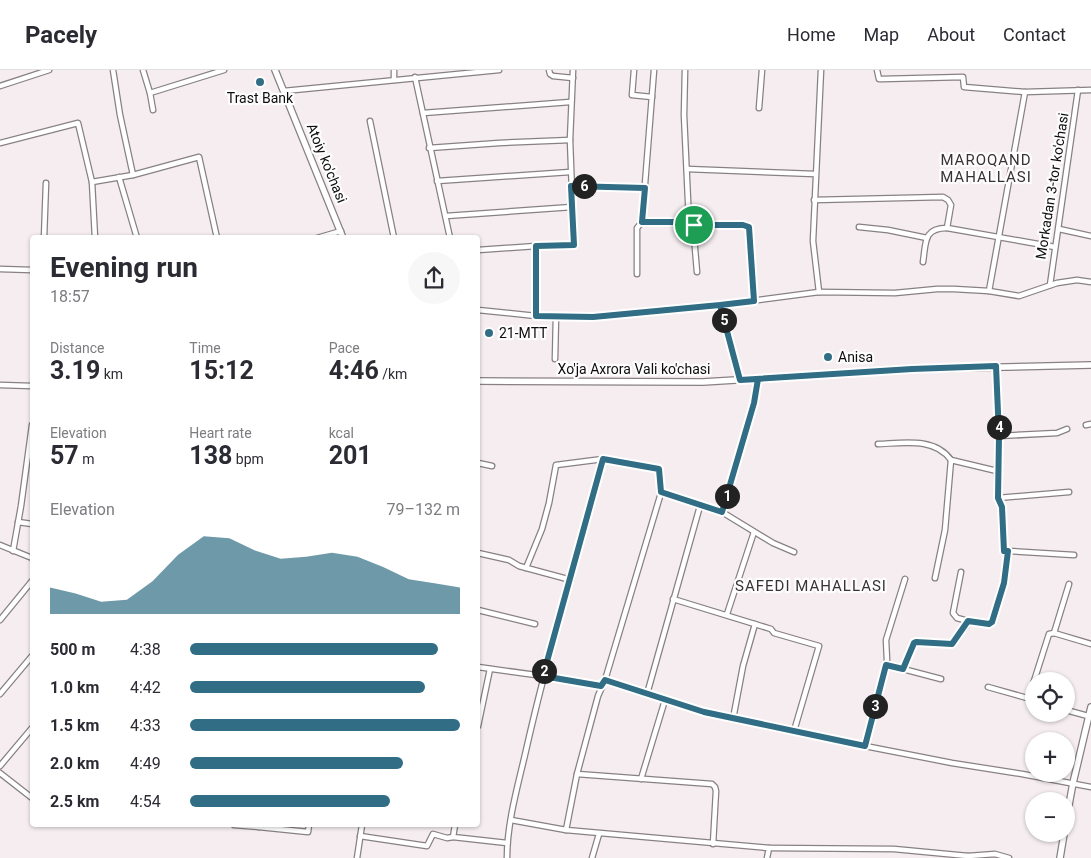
<!DOCTYPE html>
<meta charset="utf-8">
<style>
body{margin:0;font-family:Roboto,sans-serif;background:#f7f7f7;color:#2b2b33;height:100vh;display:flex;flex-direction:column;font-size:19px;white-space:nowrap}
*{box-sizing:border-box;margin:0}
p{font-size:16px;color:#7c7c81}
.icon{flex:none;width:28px;height:28px;fill:none;stroke:currentColor;stroke-width:2;stroke-linecap:round;stroke-linejoin:round}
.map{position:relative;flex:1;overflow:hidden}
.panel{position:absolute;left:30px;top:165px;width:450px;height:592px;display:flex;flex-direction:column;background:#fff;border-radius:5px;box-shadow:0 1px 4px #0004}
.panel>*{flex:none}
.controls{position:absolute;left:1025px;top:602px;display:grid;gap:10px}
.controls a{display:grid;place-items:center;width:50px;height:50px;border-radius:50%;background:#fff;box-shadow:0 1px 4px #0004;font-size:25px}
.pin{position:absolute;display:grid;place-items:center;width:42px;height:42px;color:#fff;margin:-21px;border:2px solid #fff;border-radius:50%;box-shadow:0 1px 5px #0007}
.km{position:absolute;width:25px;height:25px;margin:-12px;border-radius:50%;background:#222;color:#fff;font-size:14px;line-height:25px;text-align:center}
.round{display:grid;place-items:center;flex:none;width:52px;height:52px;border-radius:26px;background:#f7f7f7}
.headline{display:flex;align-items:center;justify-content:space-between;height:85px;padding:0 20px}
h1{font-size:28px;font-weight:700;line-height:38px}
.stats{display:grid;grid-template-columns:repeat(3,1fr);gap:8px;height:85px;padding:5px 20px}
.stats div{display:grid;align-content:center}
.stats b{font-size:25px;font-weight:700}
.stats small{font-size:14px;font-weight:400}
.stats p{font-size:14px}
.chart{height:140px;padding:10px 20px}
.chart p{display:flex;justify-content:space-between}
.chart svg{width:100%;height:90px;margin-top:5px;fill:#316e85;opacity:.7}
ul{padding:0 20px;list-style:none;font-size:16px}
li{display:grid;grid-template-columns:80px 60px 1fr;align-items:center;height:38px}
li i{height:12px;border-radius:6px;background:#316e85}
header{display:flex;align-items:center;gap:30px;box-sizing:border-box;height:70px;padding:0 25px;background:#fff;border-bottom:1px solid #e1e1e2}
header strong{font-size:24px}
nav{display:flex;gap:28px;margin-inline-start:auto;font-size:18px}
.map>svg:first-child{display:block}
</style>
<header>
<strong>Pacely</strong>
<nav><a>Home</a><a>Map</a><a>About</a><a>Contact</a></nav>
</header>
<div class="map">
<svg width="1091" height="788" viewBox="0 0 1091 788">
<rect width="100%" height="100%" fill="#f5edf0"/>
<g fill="none" stroke-linecap="round" stroke-linejoin="round">
<defs>
<g id="street">
<path d="M113,0L120,45L133,105"/>
<path d="M143,0L150,23"/>
<path d="M549,0L550,4L553,6L573,8"/>
<path d="M634,0L632,25L652,27"/>
<path d="M654,0L642,152H689"/>
<path d="M685,0L684,45L689,152L697,155H747L749,157L754,231"/>
<path d="M877,0L879,9H882L963,7L964,17L1025,22L1091,20"/>
<path d="M415,7L450,168"/>
<path d="M394,10V0"/>
<path d="M0,16L49,0"/>
<path d="M284,21L499,0"/>
<path d="M759,38L762,0"/>
<path d="M153,40L150,23L224,0"/>
<path d="M423,43L570,32"/>
<path d="M370,51L394,168"/>
<path d="M0,73L78,53L92,112L95,168"/>
<path d="M429,78L499,73L570,70"/>
<path d="M687,99L815,104"/>
<path d="M119,107L137,168"/>
<path d="M437,111L570,102"/>
<path d="M92,112L133,105L199,87L217,168"/>
<path d="M571,116L645,118"/>
<path d="M814,130L943,127L948,130L951,135L947,158L1055,177"/>
<path d="M446,146L572,137"/>
<path d="M693,155L697,202"/>
<path d="M859,157L888,160L927,168"/>
<path d="M1059,159L1091,166"/>
<path d="M44,168L46,113"/>
<path d="M317,168L341,161"/>
<path d="M478,180L536,176L574,175L570,70L573,0"/>
<path d="M923,192C926,173 923,158 947,158"/>
<path d="M0,199L32,200"/>
<path d="M637,204V158L642,152"/>
<path d="M1050,215L1078,20"/>
<path d="M989,221L1025,22"/>
<path d="M819,222L813,171L821,0"/>
<path d="M720,235L740,310"/>
<path d="M478,240L536,246L593,247L720,235L819,222L895,223L937,219H954L989,221L1019,226L1057,213L1077,210L1091,212"/>
<path d="M536,246V176"/>
<path d="M555,289L556,246"/>
<path d="M0,315L32,316"/>
<path d="M1086,355L1091,354"/>
<path d="M999,366L1057,363L1067,359"/>
<path d="M878,374C903,373 935,367 951,390"/>
<path d="M478,393L492,396"/>
<path d="M997,401L998,428L1069,422"/>
<path d="M998,428L1002,437L1004,481H1008"/>
<path d="M722,442L773,473L794,482"/>
<path d="M18,452L32,454"/>
<path d="M0,475L32,488"/>
<path d="M13,481L21,436L32,355"/>
<path d="M478,483L509,490L519,496L571,510"/>
<path d="M526,498L542,459L549,433L556,395L603,389"/>
<path d="M961,502L953,543L957,548L968,551"/>
<path d="M935,508L945,460L951,390L997,401L999,366L996,296"/>
<path d="M905,509L886,570L887,590L865,676L952,693L1022,704L1091,717"/>
<path d="M673,529L771,559L774,563L819,576L794,661"/>
<path d="M478,540L535,554"/>
<path d="M727,544L754,462"/>
<path d="M0,550L32,511"/>
<path d="M1054,563L1069,514"/>
<path d="M886,595L903,599L914,573L916,572L952,574L967,555L968,551L991,553L1003,513L1008,481L1074,485"/>
<path d="M478,597L543,606L601,616"/>
<path d="M903,599L941,609"/>
<path d="M605,610L661,423L700,436"/>
<path d="M1034,611L1049,564L1054,563L1091,574"/>
<path d="M988,617L1034,630"/>
<path d="M0,624L32,586"/>
<path d="M647,624L700,436L722,442L754,333L758,309"/>
<path d="M1029,629L1034,612"/>
<path d="M1066,640L1088,646"/>
<path d="M733,649L743,596L755,554"/>
<path d="M478,656L490,599"/>
<path d="M0,696L32,658"/>
<path d="M0,703L32,728"/>
<path d="M577,704L712,714L715,717L716,721L713,774"/>
<path d="M641,709L665,630"/>
<path d="M511,750L566,760"/>
<path d="M234,755L259,757"/>
<path d="M259,755V757L308,762L309,755"/>
<path d="M455,755L453,767L507,773"/>
<path d="M360,766L427,776L433,764L447,768L453,767"/>
<path d="M769,778L894,779L968,786V788"/>
<path d="M968,786L995,784L1009,788"/>
<path d="M357,788L362,755"/>
<path d="M507,788C507,751 519,712 527,676C549,579 577,485 603,389L659,399L661,423"/>
<path d="M592,788L599,764"/>
<path d="M767,788L769,778L566,760L577,704L598,626L605,610L704,642L865,676"/>
</g>
<g id="secondary">
<path d="M275,0L343,168"/>
<path d="M478,311L703,312L912,299L1091,295"/>
<path d="M1066,751L1073,713L1091,637"/>
<path d="M1060,788L1064,764"/>
</g>
</defs>
<use href="#street" stroke="#888183" stroke-width="7"/>
<use href="#secondary" stroke="#888183" stroke-width="8"/>
<use href="#street" stroke="#fff" stroke-width="4.5"/>
<use href="#secondary" stroke="#fff" stroke-width="5.5"/>
</g>
<g fill="none" stroke-linecap="round" stroke-linejoin="round">
<defs>
<path id="route" d="M694,155H743L749,157L754,231L720,235L740,310L758,309L754,333L722,442L661,422L659,399L603,389L543,606L601,616L605,610L704,642L865,676L886,595L903,599L914,573L916,572L952,574L968,551L989,554L992,552L1004,513L1008,481H1004L1002,437L998,428L999,366L996,296L912,299L740,310L720,235L593,247L536,246V176L574,175L571,116L645,118L642,152H689L694,155"/>
</defs>
<use href="#route" stroke="#fff" stroke-width="10"/>
<use href="#route" stroke="#316e85" stroke-width="6"/>
</g>
<g fill="#316e85" stroke="#fefdfd" stroke-width="2">
<circle cx="260" cy="12" r="5"/>
<circle cx="489" cy="263" r="5"/>
<circle cx="828" cy="287" r="5"/>
</g>
<g text-anchor="middle" stroke-width="4.5" stroke-linejoin="round" paint-order="stroke">
<g font-size="14" fill="#0e0c0d" stroke="#fefdfd" text-anchor="start">
<text x="260" y="33" text-anchor="middle">Trast Bank</text>
<text x="499" y="268">21-MTT</text>
<text x="838" y="292">Anisa</text>
</g>
<g font-size="14" fill="#0e0c0d" stroke="#fefdfd">
<text transform="translate(327 93) rotate(68)" y="5">Atoiy ko'chasi</text>
<text transform="translate(1052 116) rotate(-81)" y="5">Morkadan 3-tor ko'chasi</text>
<text x="634" y="304">Xo'ja Axrora Vali ko'chasi</text>
</g>
<g font-size="15" letter-spacing="1" fill="#383234" stroke="#fefdfd">
<text x="986" y="95">MAROQAND<tspan x="986" dy="17">MAHALLASI</tspan></text>
<text x="811" y="521">SAFEDI MAHALLASI</text>
</g>
</g>
</svg>
<div class="controls">
<a><svg class="icon" aria-label="locate" viewBox="0 0 24 24"><circle cx="12" cy="12" r="6"/><path d="M12 2v4M12 18v4M2 12h4M18 12h4"/></svg></a>
<a>+</a>
<a>−</a>
</div>
<div class="pin" style="left:694px;top:155px;background:#1e9e55"><svg class="icon" aria-label="arrive" viewBox="0 0 24 24"><path d="M6 21V4h12l-3 4 3 4H6"/></svg></div>
<b class="km" style="left:727px;top:426px">1</b>
<b class="km" style="left:544px;top:601px">2</b>
<b class="km" style="left:875px;top:636px">3</b>
<b class="km" style="left:999px;top:357px">4</b>
<b class="km" style="left:724px;top:250px">5</b>
<b class="km" style="left:584px;top:116px">6</b>
<section class="panel">
<div class="headline"><div><h1>Evening run</h1><p>18:57</p></div><a class="round"><svg class="icon" aria-label="share" viewBox="0 0 24 24"><path d="M12 15V3M7 8l5-5 5 5M5 13v7h14v-7"/></svg></a></div>
<div class="stats">
<div><p>Distance</p><b>3.19<small> km</small></b></div>
<div><p>Time</p><b>15:12</b></div>
<div><p>Pace</p><b>4:46<small> /km</small></b></div>
</div>
<div class="stats">
<div><p>Elevation</p><b>57<small> m</small></b></div>
<div><p>Heart rate</p><b>138<small> bpm</small></b></div>
<div><p>kcal</p><b>201</b></div>
</div>
<div class="chart"><p><span>Elevation</span>79–132 m</p>
<svg viewBox="0 0 160 44" preserveAspectRatio="none"><path d="M0 44V31L10 34L20 38L30 37L40 28L50 15L60 6L70 7L80 13L90 17L100 16L110 14L120 16L130 21L140 27L150 29L160 31V44z"/></svg>
</div>
<ul>
<li><b>500 m</b>4:38<i style="width:92%"></i></li>
<li><b>1.0 km</b>4:42<i style="width:87%"></i></li>
<li><b>1.5 km</b>4:33<i style="width:100%"></i></li>
<li><b>2.0 km</b>4:49<i style="width:79%"></i></li>
<li><b>2.5 km</b>4:54<i style="width:74%"></i></li>
</ul>
</section>
</div>
